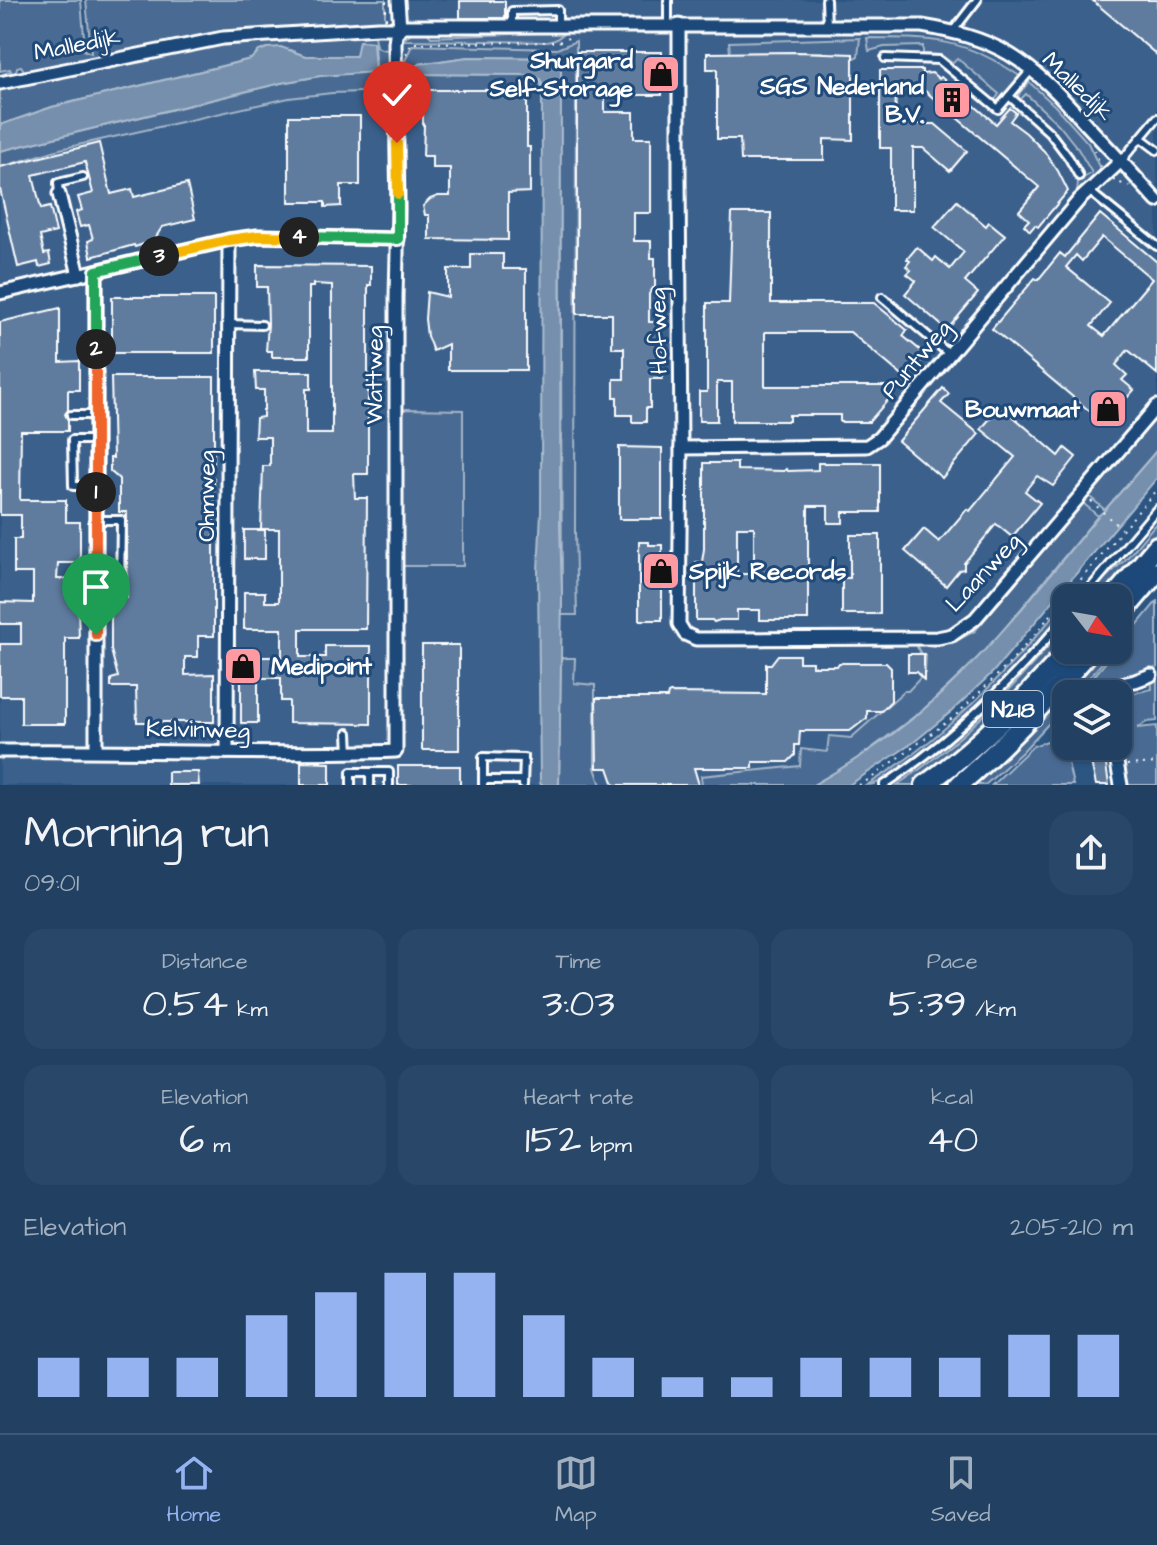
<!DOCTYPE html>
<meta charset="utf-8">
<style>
body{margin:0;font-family:"Architects Daughter",sans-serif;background:#294768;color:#f1f3f6;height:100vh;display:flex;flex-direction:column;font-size:30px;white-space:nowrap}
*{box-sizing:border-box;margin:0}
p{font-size:26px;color:#a2afbe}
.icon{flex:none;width:44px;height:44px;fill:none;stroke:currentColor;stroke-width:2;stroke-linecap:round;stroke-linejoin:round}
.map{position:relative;height:785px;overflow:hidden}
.sheet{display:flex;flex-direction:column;background:#214062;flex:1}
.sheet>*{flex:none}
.needle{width:52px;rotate:121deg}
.buttons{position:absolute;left:1052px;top:584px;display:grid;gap:16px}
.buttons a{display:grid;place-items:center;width:80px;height:80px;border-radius:16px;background:#214062;box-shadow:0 2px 6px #0004,0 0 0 2px #3e5977;font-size:40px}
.pin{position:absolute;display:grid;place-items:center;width:68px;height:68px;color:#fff;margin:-82px -34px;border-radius:50% 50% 50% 0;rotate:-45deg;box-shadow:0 0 8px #0007}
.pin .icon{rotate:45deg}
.km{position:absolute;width:40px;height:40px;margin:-20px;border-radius:50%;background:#222;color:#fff;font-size:22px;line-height:40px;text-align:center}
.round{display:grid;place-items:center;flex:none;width:84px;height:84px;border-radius:24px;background:#294768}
.overview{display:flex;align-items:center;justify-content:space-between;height:136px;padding:0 24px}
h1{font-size:44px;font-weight:600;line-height:60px}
.metrics{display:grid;grid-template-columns:repeat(3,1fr);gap:12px;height:136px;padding:8px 24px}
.metrics div{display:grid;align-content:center;border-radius:20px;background:#294768;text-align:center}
.metrics b{font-size:40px;font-weight:600}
.metrics small{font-size:22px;font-weight:400}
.metrics p{font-size:22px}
.chart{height:224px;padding:16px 24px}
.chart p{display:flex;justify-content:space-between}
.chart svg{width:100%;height:144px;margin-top:8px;stroke:#95b2f1;stroke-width:6}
.dock{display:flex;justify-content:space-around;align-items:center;height:112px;border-top:2px solid #3e5977;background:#214062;font-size:22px;color:#a2afbe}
.dock a{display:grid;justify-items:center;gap:4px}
.dock .active{color:#95b2f1}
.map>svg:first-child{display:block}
</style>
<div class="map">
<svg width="1157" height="785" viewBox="0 0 1157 785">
<rect width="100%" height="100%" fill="#2c5582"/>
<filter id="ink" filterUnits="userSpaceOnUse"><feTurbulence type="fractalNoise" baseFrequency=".0125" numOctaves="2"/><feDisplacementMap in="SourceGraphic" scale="16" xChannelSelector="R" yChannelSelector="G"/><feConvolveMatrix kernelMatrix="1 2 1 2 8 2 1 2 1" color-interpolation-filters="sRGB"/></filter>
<g filter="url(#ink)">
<path fill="#3b618b" d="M368,0H1157V463L820,785H0V143L368,60Z"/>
<g fill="#486b92" stroke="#a4b5c8" stroke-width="2">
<path d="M0,0H81L85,48L83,50L91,53L86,0H385V25L267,31L30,72H25L21,66L17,67L16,74L0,81V75L11,71L10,69L0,71Z"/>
<path d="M426,31L431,37L566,32L555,40L547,42L403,40L412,32Z"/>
<path d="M370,33L374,36L376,46L381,49L389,50L390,91L332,93L289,98L60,149L11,164L0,168V151L281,83L320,76L376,71L374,44L373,42L359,41L357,56H305L290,50L259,51L251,59L52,107L0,125V88L213,44Z"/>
<path d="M860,38L858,56L850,60L821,52L730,53L729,42Z"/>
<path d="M867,38C932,38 965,38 1021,77L999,104L995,100L999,94L957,58L952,63L941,55L923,54V46L884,47L869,51Z"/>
<path d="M576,41L575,532L577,615H562L560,64L555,58L468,57L419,64L418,74L532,75C541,79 542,83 541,93L409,90L408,109L402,107L401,70L412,45L557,49Z"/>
<path d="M1029,82L1055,106L1088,143L1101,171L1077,194L1078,181L1092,173L1078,149L1059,125L1026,94L1020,100L1018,98L1019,94Z"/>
<path d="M406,409L463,410V566H404L402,563V412Z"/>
<path d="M1157,416V450L1105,510L1089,496Z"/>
<path d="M1083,503L1098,516L1001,633L970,666L923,710L849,765L813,785H702L701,776L800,766L801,749L827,752L829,736L851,738L904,691H908L925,673L926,655L921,654L916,645L952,643L975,631Z"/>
<path d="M1157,522V539L1108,598H1088L1103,580L1127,558Z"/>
<path d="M1066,601V609C1017,667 967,721 904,765C893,772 880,785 867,785C946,738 1008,671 1066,601Z"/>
<path d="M1157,601V670L1150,673L1098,685L1094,676L1116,650H1118V648Z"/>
<path d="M1066,625V646L1014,703L916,785H897C965,740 1014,688 1066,625Z"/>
<path d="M1099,650H1113L1075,694H1066V705L1022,752L985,785H969Z"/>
<path d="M561,658H575L574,683L595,685V768L601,785H559Z"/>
<path d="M1157,675V721L1147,722L1137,728L1157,726V785H1124L1118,746V694H1106L1119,687L1121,696L1152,689L1151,678Z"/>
<path d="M1047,741L1055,742L1064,745L1073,785H992L1033,746Z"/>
</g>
<g fill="#748fad" stroke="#acbcce" stroke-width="2">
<path d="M359,41L373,42L375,72L320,76L281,83L0,151V125L52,107L251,59L259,51L267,48L281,47L305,56H356Z"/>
<path d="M468,57L555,58L559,60L561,67L560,523L562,595L559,785H541L540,782L538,571L541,512L542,84L540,79L532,75L418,74L416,71V66L419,64Z"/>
<path d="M1157,450V478L993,672L952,711L914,742L849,785H813C859,759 904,729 943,692C1001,638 1049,576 1098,516L1105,510Z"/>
</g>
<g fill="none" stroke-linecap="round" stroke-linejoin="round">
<path stroke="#acbcce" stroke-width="3" d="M1125,773L1127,785"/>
</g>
<g fill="#5e7c9f" stroke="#fff" stroke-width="2" fill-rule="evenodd">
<path d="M1092,0H1157V55Z"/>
<rect x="460" y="1" width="45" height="17"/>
<path d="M577,52H662V95H605V112H634V138H651V213H634V241H651V258H655V288H653L649,294V322H662V379H650V408H646V422H632V415H617V397H614V379H624V348H612V314H577Z"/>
<path d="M797,52L853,54V140L824,139V160H741L740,139H717V69H707V53Z"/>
<path d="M880,70H922V74L932,73L939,79L941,77L996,124L1010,108L1016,113L1010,121L1026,133L1044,151L1058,171L1068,191L1038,227L1035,225L1030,231L1024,225L1029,220L1019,211L1039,187L925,91H896L895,124H935L967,151L950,171L923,148H913V210H891V148H880Z"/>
<path d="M423,90H527V147H530V192L508,193V240L429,239V215H425L423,206L430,199L438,196H450V168H432V156H423L424,125H423Z"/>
<path d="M289,116H360V185H341V206L325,207V202H289Z"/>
<path d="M99,143L111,194L132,189L134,197L187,184L195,219L162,227L153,242L147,247L144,244L135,247L134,245L91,257L88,241L93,239L89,225L80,227L76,212L82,210L78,197L93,193L85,162L33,175L41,209L50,207L56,232L40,236L44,254L49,253L51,264L39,267L38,262L18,267L0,189V167Z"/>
<path d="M957,201L986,226L989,222L1005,235L965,282L978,293L947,330L905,294L916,281L907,274L911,270L906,266L910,261L907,259L917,247L933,261L936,257L950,269L964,252L934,227Z"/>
<path d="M732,213H771V303H874L907,330L903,336L926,355L906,379L850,332H765V386H894V393L869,422H840V415H789V421H732V382H717V421H699V392H707V303H729Z"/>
<path d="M1100,214L1157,262V374L1128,350L1116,365L1127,375L1122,380L1134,390L1124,401L1126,402L1105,427L1097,420L1098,418L1093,414L992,329L1035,278L1038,280L1060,253L1065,257ZM1102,237L1152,279L1104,336L1091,326L1110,303L1066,267L1076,255L1082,261Z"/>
<path d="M471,254H503V269H526V370H448V344L433,351L427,336L425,319L427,292L448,297V269H471Z"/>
<path d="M257,265L371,266V285H368V474H354L355,498H367L366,629H300V657H325V646H371V724L289,723V701H281V678H258V723H241V654H257V657H282V629H244V592H265V602H279V529H261L263,466H270V437H255L256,418L263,417V410H264V390H256L255,372H311V389H306V434H332V285L313,284V287H309V357H272V351H266L268,324L267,287H257Z"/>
<rect x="112" y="297" width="102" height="56"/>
<path d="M60,308V362L79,361V390H68V410L65,414L68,420V431H21L20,500H66V522H80V563H58L57,579H77L79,638H65V724H21V696H0V644H21V624H0V602L33,603V573H14V539H21V515H0V322Z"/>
<path d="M111,377H214V464H208V478H214V636H198V657H185V675L214,674V722H137L136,687H111V679L118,677L111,650V598H127V512H119V479L110,471V458H113Z"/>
<path d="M943,388L949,394L941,403L979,434L942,478L898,441Z"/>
<path d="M1001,406L1059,456L1065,448L1076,457L1053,486L1037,476L1025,491L1040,503L1012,537L996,524L964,563V569L959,570L946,586L905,551L924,529L939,542L967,509L970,511L1015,457L981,429Z"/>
<path d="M619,447L662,448V519H619Z"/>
<path d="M704,463H737V470L784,471L786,469L788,471L818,470V463H880V512H843V523H828V506H808V620H760V610H737V620H720L714,622L712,620H696V562H702L704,549ZM737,527H754V574H737Z"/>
<rect x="244" y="530" width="21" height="29"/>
<path d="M850,535H880V614H842V578H850Z"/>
<path d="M639,542H649V545H662V620H639Z"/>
<rect x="422" y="645" width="37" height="105"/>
<path d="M908,654H924V680L916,672H908Z"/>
<path d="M778,655H799V662H812V666H837L839,663H886L891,668V701L881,711H867V718L850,731H800L799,745H795V755L788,762H753V768H694L699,785H614L608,768H597L596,698H667L668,694L670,693L766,694V664H771Z"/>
<path d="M1105,758L1109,785H1096L1091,762Z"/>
<path d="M301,762L330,763V785H301Z"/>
<rect x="398" y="766" width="62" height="19"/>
<path d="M168,772H198L199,785H168Z"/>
</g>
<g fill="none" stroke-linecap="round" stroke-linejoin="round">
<defs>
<g id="lane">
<path d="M826,0L827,26"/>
<path d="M668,25V0"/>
<path d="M512,26V11L558,10V26"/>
<path d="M953,31L977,0"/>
<path d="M885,58L939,60L998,109L1009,96"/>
<path d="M1032,69L1009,96L1050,133L1069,158L1079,176"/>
<path d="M1141,138L1157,150"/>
<path d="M1121,161L1157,118"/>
<path d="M1089,191L1157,246"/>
<path d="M59,194L58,183L83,177"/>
<path d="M882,297L949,354"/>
<path d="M229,324L262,325"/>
<path d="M71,415H96"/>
<path d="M95,486H73L72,440H96"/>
<path d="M96,520H121L120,589"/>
<path d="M1082,598L1157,509"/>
<path d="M348,733L349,753"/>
<path d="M370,772V785"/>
<path d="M483,780H523"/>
<path d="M351,785V772H389V785"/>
<path d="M483,785V757L524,758L523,785"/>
<path d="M884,785C958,736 1009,683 1066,617"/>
</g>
<g id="street">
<path d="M679,25V176L681,448L679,624L685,634L696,639L937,638L952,635L975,619L1157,406"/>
<path d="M0,83L223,38L378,28H400L405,26H922C952,31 982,38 1009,54C1039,72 1063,98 1086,124C1110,149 1134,175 1157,201"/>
<path d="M59,194L79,275"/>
<path d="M96,271V750"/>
<path d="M0,293L229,240L258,236L398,239"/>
<path d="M681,448L867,446L879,438L1079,200L1121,161"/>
<path d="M1104,694L1103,688L1135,681L1151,675"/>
<path d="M1114,746L1121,785"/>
<path d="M0,751C132,749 264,756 396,751V297L398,209L395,43L396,35L400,28L398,0"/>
<path d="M227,752L229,240"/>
</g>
<g id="primary">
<path d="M1113,598L1157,546"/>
<path d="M1118,618L1157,572"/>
<path d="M925,785C978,747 1025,700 1068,650"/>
<path d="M959,785C1007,743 1050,698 1091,650"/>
</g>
</defs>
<use href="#lane" stroke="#fff" stroke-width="12"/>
<use href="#street" stroke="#fff" stroke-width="17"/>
<use href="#primary" stroke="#fff" stroke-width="24"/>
<g stroke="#fff" stroke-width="2" stroke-dasharray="2 6" stroke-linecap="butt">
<path d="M386,19V0"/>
<path d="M406,54L411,43L558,42L571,37"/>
<path d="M1095,150L1101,167"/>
<path d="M1113,180L1130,187"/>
<path d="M1091,501L1121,529"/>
<path d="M1127,765L1157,763"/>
<path d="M859,785L870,779L955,716L1012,661L1157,489"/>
</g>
<use href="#lane" stroke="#1f4a7a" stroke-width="6"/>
<use href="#street" stroke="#1f4a7a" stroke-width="11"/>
<use href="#primary" stroke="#1f4a7a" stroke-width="18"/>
</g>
</g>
<g fill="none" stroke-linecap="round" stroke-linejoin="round" filter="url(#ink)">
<defs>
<path id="split-1" d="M96,492V635"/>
<path id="split-2" d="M96,349V492"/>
<path id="split-3" d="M96,349V271L159,256"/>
<path id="split-4" d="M159,256L229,240L258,236L299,237"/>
<path id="split-5" d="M299,237L398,239V194"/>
<path id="split-6" d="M397,143L398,194"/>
</defs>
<use href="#split-1" stroke="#fff" stroke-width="16"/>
<use href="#split-2" stroke="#fff" stroke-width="16"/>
<use href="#split-3" stroke="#fff" stroke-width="16"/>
<use href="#split-4" stroke="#fff" stroke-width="16"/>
<use href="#split-5" stroke="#fff" stroke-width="16"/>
<use href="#split-6" stroke="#fff" stroke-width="16"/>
<use href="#split-1" stroke="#f0652b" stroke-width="10"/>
<use href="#split-2" stroke="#f0652b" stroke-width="10"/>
<use href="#split-3" stroke="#22a559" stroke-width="10"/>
<use href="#split-4" stroke="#f5b400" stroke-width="10"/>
<use href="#split-5" stroke="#22a559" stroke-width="10"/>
<use href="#split-6" stroke="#f5b400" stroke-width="10"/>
</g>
<defs>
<symbol id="shop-square" viewBox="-11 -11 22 22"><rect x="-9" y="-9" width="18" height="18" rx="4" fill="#ff9aa2" stroke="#1f4a7a"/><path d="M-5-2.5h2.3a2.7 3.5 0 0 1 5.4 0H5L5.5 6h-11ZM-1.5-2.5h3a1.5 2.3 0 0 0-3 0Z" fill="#111"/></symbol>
<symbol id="building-square" viewBox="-11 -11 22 22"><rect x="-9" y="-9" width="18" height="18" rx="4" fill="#ff9aa2" stroke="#1f4a7a"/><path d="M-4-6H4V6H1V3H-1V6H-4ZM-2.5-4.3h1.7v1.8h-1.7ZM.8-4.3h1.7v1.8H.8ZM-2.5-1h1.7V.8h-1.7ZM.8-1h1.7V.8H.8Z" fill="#111"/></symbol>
</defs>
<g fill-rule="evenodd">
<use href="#shop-square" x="639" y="52" width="44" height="44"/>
<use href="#building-square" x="930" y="78" width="44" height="44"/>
<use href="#shop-square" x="1086" y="387" width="44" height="44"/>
<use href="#shop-square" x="639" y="549" width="44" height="44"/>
<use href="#shop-square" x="221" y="644" width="44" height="44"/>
</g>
<g text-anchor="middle" stroke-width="6" stroke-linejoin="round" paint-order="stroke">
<rect fill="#1f4a7a" stroke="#bcc9d7" stroke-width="2" x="983" y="691" width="60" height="36" rx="6"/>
<g font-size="22" font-weight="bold" fill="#fff">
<text x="1013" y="717">N218</text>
</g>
<g font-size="24" fill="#fff" stroke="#1f4a7a">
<text transform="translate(77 44) rotate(-11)" y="8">Malledijk</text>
<text transform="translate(1078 86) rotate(44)" y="8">Malledijk</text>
<text transform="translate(658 331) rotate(-91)" y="8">Hofweg</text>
<text transform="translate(916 359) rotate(-50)" y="8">Puntweg</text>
<text transform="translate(374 375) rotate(-90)" y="8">Wattweg</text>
<text transform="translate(206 496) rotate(-90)" y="8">Ohmweg</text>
<text transform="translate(983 572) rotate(-47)" y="8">Laanweg</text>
<text transform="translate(198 729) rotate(1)" y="8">Kelvinweg</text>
</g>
<g font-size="24" font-weight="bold" fill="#fff" stroke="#1f4a7a" text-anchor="end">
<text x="633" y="68">Shurgard<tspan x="633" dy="28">Self-Storage</tspan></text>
<text x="924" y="94">SGS Nederland<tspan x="924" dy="28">B.V.</tspan></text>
<text x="1080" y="417">Bouwmaat</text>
<text x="689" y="579" text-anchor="start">Spijk Records</text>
<text x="271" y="674" text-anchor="start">Medipoint</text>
</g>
</g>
</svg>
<div class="buttons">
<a><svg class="needle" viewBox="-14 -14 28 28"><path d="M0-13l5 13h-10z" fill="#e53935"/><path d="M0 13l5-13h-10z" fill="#a2afbe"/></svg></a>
<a><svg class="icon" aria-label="layers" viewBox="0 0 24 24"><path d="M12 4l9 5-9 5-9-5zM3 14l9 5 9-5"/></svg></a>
</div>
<div class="pin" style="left:96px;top:635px;background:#1e9e55"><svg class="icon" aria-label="arrive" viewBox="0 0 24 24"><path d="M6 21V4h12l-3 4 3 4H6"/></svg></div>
<div class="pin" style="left:397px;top:143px;background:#d93025"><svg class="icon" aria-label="check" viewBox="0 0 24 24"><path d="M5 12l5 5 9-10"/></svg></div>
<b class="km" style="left:96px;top:492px">1</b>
<b class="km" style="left:96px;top:349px">2</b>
<b class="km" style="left:159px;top:256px">3</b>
<b class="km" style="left:299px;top:237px">4</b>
</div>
<section class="sheet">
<div class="overview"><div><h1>Morning run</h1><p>09:01</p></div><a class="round"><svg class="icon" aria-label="share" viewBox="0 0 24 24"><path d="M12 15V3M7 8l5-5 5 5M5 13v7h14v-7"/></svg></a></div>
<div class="metrics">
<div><p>Distance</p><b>0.54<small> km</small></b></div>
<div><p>Time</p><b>3:03</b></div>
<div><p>Pace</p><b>5:39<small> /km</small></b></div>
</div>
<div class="metrics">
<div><p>Elevation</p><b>6<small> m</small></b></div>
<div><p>Heart rate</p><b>152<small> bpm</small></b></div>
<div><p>kcal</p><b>40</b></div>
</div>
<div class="chart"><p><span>Elevation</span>205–210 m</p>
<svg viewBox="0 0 160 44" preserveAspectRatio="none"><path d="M5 44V32M15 44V32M25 44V32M35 44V19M45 44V12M55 44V6M65 44V6M75 44V19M85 44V32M95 44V38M105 44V38M115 44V32M125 44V32M135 44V32M145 44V25M155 44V25"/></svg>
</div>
</section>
<nav class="dock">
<a class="active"><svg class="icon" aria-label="home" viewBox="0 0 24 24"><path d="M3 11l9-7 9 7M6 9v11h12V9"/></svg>Home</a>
<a><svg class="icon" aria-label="map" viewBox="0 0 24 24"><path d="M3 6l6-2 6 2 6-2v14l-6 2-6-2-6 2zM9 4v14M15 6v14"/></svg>Map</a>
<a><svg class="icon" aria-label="saved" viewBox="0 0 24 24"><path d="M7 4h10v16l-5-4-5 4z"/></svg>Saved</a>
</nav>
